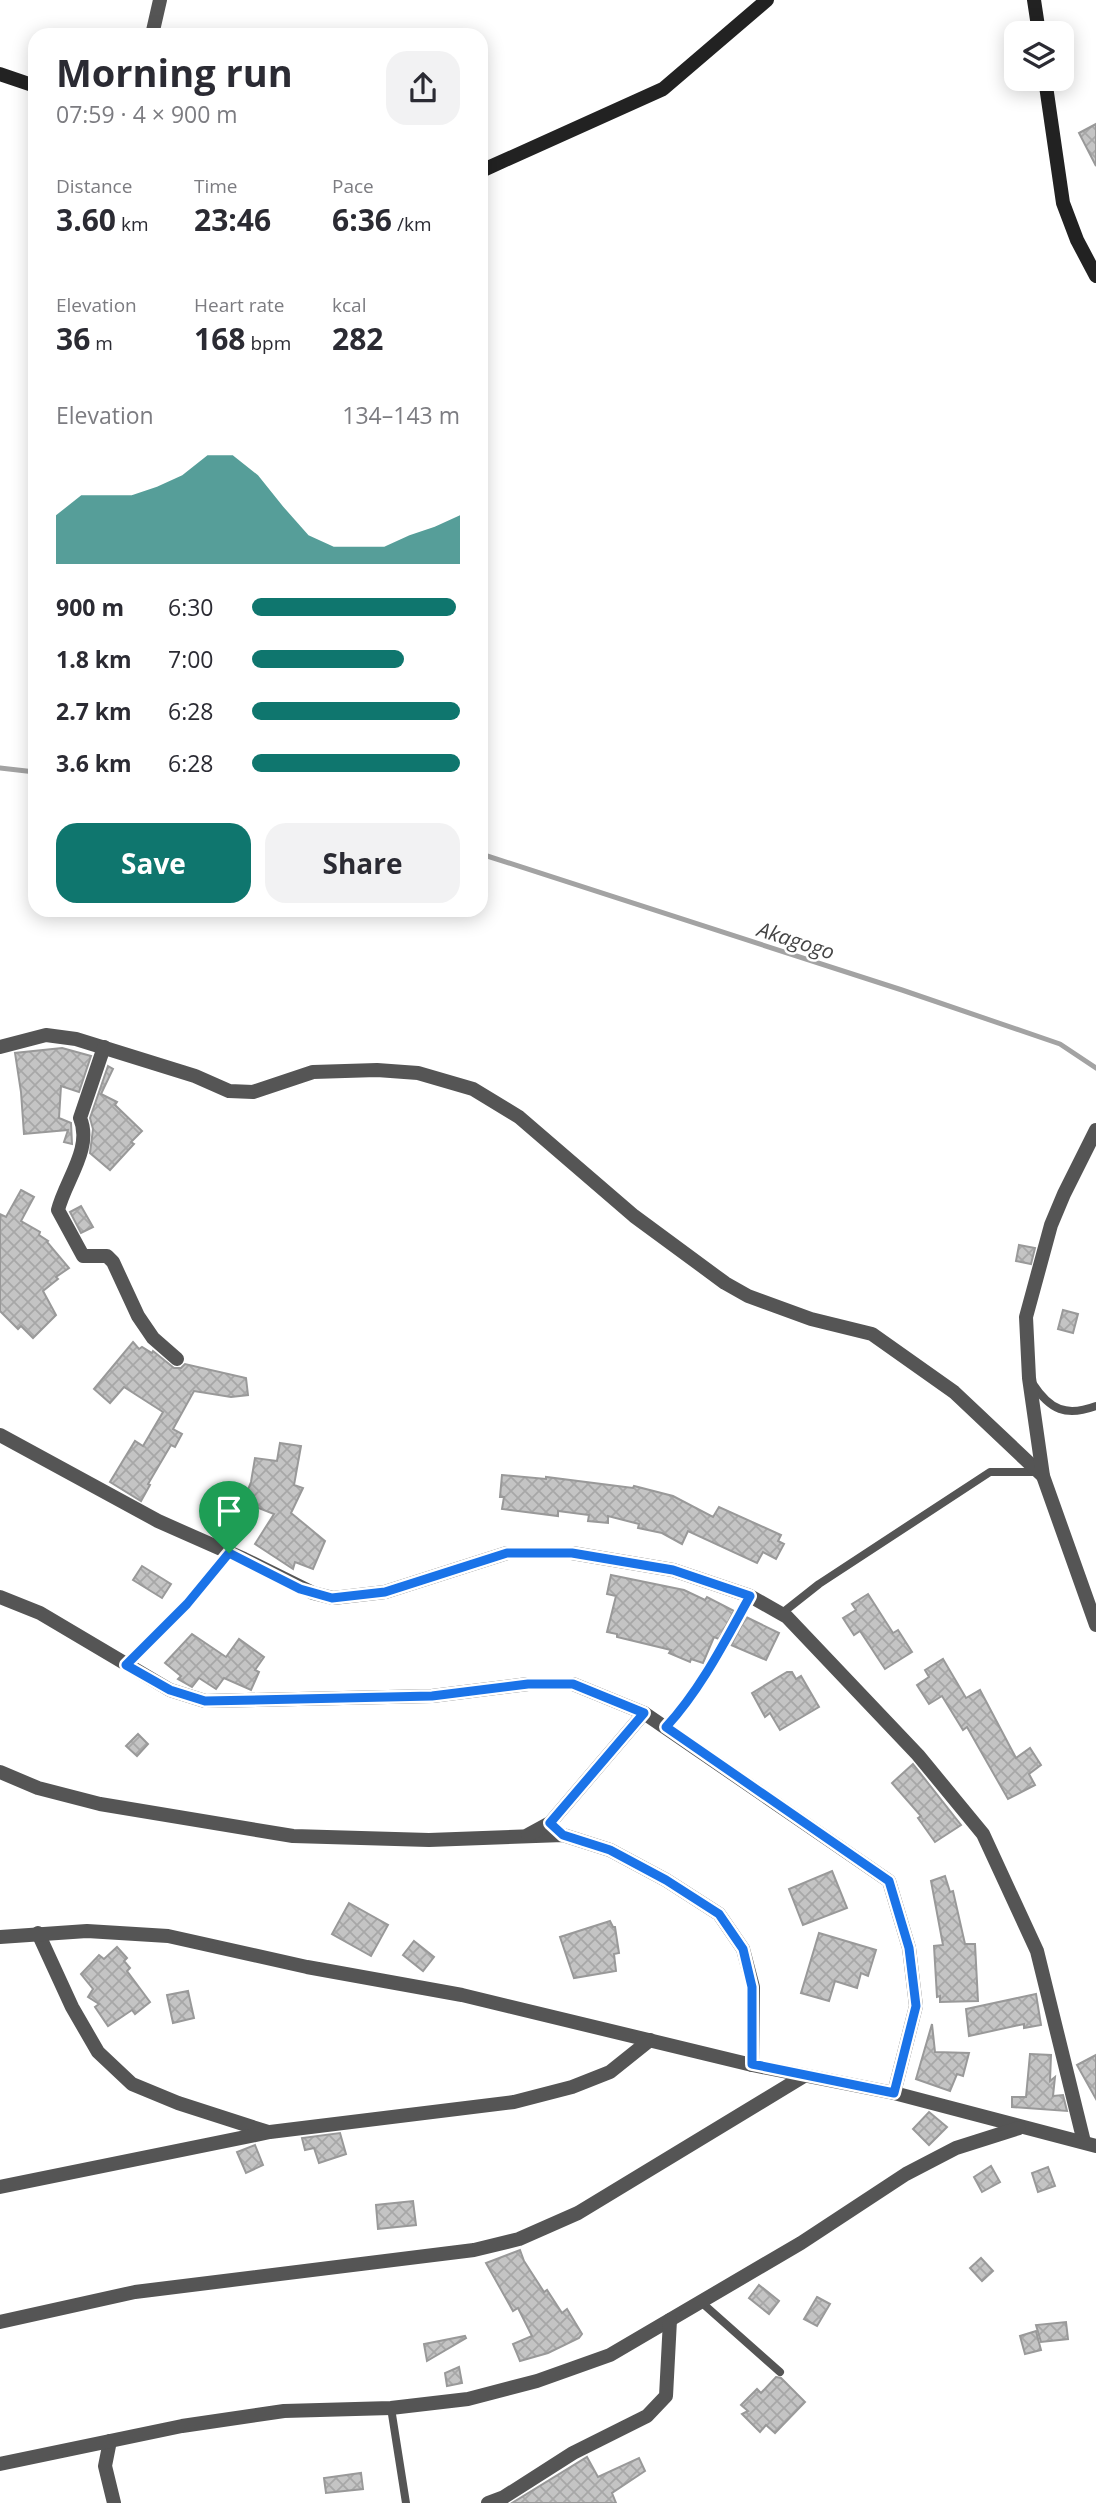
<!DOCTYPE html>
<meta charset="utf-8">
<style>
body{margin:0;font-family:"Open Sans",sans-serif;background:#f2f2f3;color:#2b2b33;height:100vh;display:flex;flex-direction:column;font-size:26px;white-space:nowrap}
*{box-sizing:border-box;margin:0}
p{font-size:23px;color:#7c7c81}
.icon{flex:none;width:38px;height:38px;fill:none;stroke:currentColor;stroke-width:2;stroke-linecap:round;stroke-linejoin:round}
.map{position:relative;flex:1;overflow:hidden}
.sheet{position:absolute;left:28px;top:28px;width:460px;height:889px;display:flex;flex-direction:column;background:#fff;border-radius:21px;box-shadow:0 4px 18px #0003}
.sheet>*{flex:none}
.buttons{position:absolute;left:1004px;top:21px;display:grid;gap:14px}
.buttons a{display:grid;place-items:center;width:70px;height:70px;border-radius:14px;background:#fff;box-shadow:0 4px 18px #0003;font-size:35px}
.pin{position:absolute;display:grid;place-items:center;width:60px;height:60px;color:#fff;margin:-72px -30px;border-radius:50% 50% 50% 0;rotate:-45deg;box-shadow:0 0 7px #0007}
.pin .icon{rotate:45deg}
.round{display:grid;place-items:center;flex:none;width:74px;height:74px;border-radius:21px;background:#f2f2f3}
.head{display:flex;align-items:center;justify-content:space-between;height:119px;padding:0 28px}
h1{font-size:38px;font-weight:700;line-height:52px}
.figures{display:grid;grid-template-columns:repeat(3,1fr);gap:10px;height:119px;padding:7px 28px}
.figures div{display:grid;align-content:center}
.figures b{font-size:30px;font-weight:700}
.figures small{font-size:19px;font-weight:400}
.figures p{font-size:19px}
.chart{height:196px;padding:14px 28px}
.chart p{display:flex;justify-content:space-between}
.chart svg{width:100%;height:126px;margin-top:7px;fill:#0f766e;opacity:.7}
.button{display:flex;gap:14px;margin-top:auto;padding:14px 28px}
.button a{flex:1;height:80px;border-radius:21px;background:#0f766e;color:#fff;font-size:28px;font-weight:700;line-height:80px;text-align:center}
.button a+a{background:#f2f2f3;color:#2b2b33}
ul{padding:0 28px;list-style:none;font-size:23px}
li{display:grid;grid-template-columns:112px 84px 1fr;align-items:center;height:52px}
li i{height:18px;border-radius:9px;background:#0f766e}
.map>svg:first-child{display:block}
</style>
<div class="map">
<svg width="1096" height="2503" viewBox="0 0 1096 2503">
<defs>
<pattern id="building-cross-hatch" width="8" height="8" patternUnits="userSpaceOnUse" patternTransform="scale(1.75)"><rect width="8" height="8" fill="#c4c4c4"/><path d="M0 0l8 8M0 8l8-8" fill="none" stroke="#a7a7a7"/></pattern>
</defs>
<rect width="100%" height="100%" fill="#fff"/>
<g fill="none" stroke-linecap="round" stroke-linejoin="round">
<g stroke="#a3a3a3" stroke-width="5">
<path d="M0,768L35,772"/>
<path d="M481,854L902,990L1060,1044L1096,1068"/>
</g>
</g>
<g fill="url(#building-cross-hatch)" stroke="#999" stroke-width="2">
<path d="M1096,124V166L1079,133Z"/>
<path d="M62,1048L91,1056L79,1092L61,1086L59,1118L71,1123L72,1144L64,1142L68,1130L24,1134L21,1092L15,1053Z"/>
<path d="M108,1066L113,1069L101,1094L117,1102L115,1105L142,1131L131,1142L134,1144L110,1170L90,1153L93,1129L90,1118Z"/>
<path d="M21,1190L34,1197L21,1221L40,1232L39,1235L48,1241L47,1242L69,1268L56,1277L58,1279L43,1291L56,1315L33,1338L21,1326L18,1329L0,1311V1214L6,1217Z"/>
<path d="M81,1206L93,1227L81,1233L70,1212Z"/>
<path d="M1019,1245L1035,1248L1031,1264L1016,1261Z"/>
<path d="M1063,1310L1078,1314L1073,1333L1058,1329Z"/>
<path d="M133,1342L139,1349L142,1347L152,1353L153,1351L174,1368H181L185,1364L246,1378L248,1395L231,1397L194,1391L173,1429L182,1434L175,1447L171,1445L148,1484L150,1485L141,1501L110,1482L135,1441L143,1446L163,1412L124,1387L110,1403L94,1389Z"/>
<path d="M280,1443L301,1446L294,1485L303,1488L291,1513L325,1541L313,1569L295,1562L293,1569L255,1544L274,1514L243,1502L251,1482L255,1458L277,1461Z"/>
<path d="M502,1475L546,1479V1477L633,1488L634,1486L673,1496L713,1517L719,1507L781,1535L778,1541L784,1544L776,1559L763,1552L757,1563L688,1531L682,1544L662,1533L638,1528L639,1524L608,1516V1523L588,1521L589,1515L558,1511V1516L502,1509L504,1497H500Z"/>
<path d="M142,1566L171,1584L162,1598L133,1580Z"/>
<path d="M611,1575L684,1590L705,1600L707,1597L734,1611L719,1639L714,1637L703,1663L691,1659L690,1662L669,1653L671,1650L617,1637V1634L607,1632L616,1596L607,1594Z"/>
<path d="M868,1594L893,1633L898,1630L912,1652L885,1669L860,1631L854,1635L843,1618L856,1610L852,1604Z"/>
<path d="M746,1617L779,1633L766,1660L731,1645Z"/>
<path d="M192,1634L226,1657L239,1639L264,1657L255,1670L259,1672L251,1690L224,1678L216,1689L199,1678L192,1687L178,1679L181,1676L165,1663Z"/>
<path d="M943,1659L966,1698L980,1690L1016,1758L1030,1748L1041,1765L1029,1774L1035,1785L1008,1799L967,1727L963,1730L942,1696L929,1704L917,1685L929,1677L925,1670Z"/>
<path d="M787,1672H792L796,1679L801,1676L819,1707L780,1730L770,1713L765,1717L752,1693Z"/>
<path d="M138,1734L148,1744L137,1756L126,1746Z"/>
<path d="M913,1764L961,1825L935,1842L918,1818L921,1816L892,1783Z"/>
<path d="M832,1871L847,1908L803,1925L789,1889Z"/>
<path d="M945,1876L950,1892L953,1891L965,1944H975L978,2001L940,2002V1996L937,1997L934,1946L943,1945L931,1881Z"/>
<path d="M349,1903L388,1925L371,1956L332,1934Z"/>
<path d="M610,1921L613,1927H615L619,1953L614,1954L616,1971L574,1978L560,1937Z"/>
<path d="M819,1933L876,1950L868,1976L861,1973L857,1988L835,1981L829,2001L801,1993Z"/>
<path d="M414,1941L434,1957L423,1971L403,1955Z"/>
<path d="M117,1947L127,1958L124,1961L130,1968L127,1971L150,2002L135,2014L132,2010L108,2026L95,2007L99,2004L88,1997L93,1989L81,1974L99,1955L104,1959Z"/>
<path d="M188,1991L194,2018L173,2023L167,1995Z"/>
<path d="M1036,1994L1041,2025L1024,2028V2024L969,2036L966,2009Z"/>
<path d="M932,2024L935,2052L969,2053L963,2076L957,2074L950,2091L916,2079Z"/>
<path d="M1030,2054L1051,2055L1050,2081L1055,2077L1053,2096L1063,2095L1067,2111L1012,2107V2097H1026Z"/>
<path d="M1096,2055V2099L1077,2065Z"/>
<path d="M929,2112L947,2127L929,2145L913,2129Z"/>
<path d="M340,2133L346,2154L319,2163L314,2148L305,2150L302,2138Z"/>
<path d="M255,2145L263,2165L246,2173L237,2152Z"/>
<path d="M991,2166L1000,2182L982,2192L974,2177Z"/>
<path d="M1048,2167L1055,2186L1038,2192L1032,2173Z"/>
<path d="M413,2201L416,2225L378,2229L376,2205Z"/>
<path d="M520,2250L524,2261L544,2292L547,2290L562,2313L567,2309L582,2334L579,2338L548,2353L520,2361L513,2344L532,2336L518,2308L513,2311L486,2263Z"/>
<path d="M981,2258L993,2271L982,2281L970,2268Z"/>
<path d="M759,2285L779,2301L769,2314L749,2298Z"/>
<path d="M817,2297L830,2304L817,2326L804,2319Z"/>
<path d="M1066,2322L1068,2339L1041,2342L1036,2325Z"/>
<path d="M1036,2331L1041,2350L1025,2354L1020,2336Z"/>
<path d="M465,2336L466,2338L427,2361L424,2344Z"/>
<path d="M459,2367L462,2383L447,2386L445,2373Z"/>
<path d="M776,2377L781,2378L805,2402L775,2433L766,2425L760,2432L742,2414L748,2411L741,2405L757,2389L761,2393Z"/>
<path d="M587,2457L598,2477L639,2458L645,2471L612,2493L616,2503H512Z"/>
<path d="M361,2473L363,2489L326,2493L324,2478Z"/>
</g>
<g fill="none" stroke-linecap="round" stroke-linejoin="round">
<g stroke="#555" stroke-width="8">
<path d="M1033,1384C1050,1410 1066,1417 1096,1406"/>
<path d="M781,1614L819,1584L990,1472H1039"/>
<path d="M126,1665L187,1604L229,1553"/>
<path d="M666,1727C701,1689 725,1641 750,1596"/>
<path d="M701,2302L780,2372"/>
<path d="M391,2408L406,2503"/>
</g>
<g stroke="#555" stroke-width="14">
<path d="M152,35L160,0"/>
<path d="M0,1047L46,1035L76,1039L195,1076L229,1091L253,1092L313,1072L377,1070L418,1073L473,1089L519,1117L634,1216L725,1283L748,1296L811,1319L872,1334L954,1392L1043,1476"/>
<path d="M104,1047L80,1118C93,1148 65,1181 58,1210L83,1256H107L113,1262L138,1316L153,1338L177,1359"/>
<path d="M1096,1130L1064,1194L1051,1225L1026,1317L1029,1378L1043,1476L1096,1625"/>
<path d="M0,1435L158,1521L244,1559L313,1593L333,1598L385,1592L507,1553H572L673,1570L750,1596L787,1617L918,1755L983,1834L1037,1951L1084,2142"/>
<path d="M0,1597L40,1613L170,1690L205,1701L432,1696L528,1684H573L644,1713L889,1881L909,1948L916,2006L894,2093"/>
<path d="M0,1772L38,1788L100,1804L293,1836L429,1840L563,1835L610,1850L666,1880L719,1914L743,1949L753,1987L752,2065"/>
<path d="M528,1835L550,1823L644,1713"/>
<path d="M38,1933L72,2007L98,2052L132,2084L178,2103L268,2132"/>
<path d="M0,1937L87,1931L168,1936L307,1967L462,1995L752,2065L894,2093L1096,2146"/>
<path d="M0,2187L270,2132L514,2102L572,2087L610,2072L650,2040"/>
<path d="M0,2322L135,2292L474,2250L519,2239L578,2213L804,2076"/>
<path d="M110,2441L105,2466L114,2503"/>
<path d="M0,2464L182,2426L284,2411L391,2408L468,2399L537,2381L610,2355L801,2243L906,2174L956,2148L1019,2128"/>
<path d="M488,2503L504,2497L573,2453L647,2416L666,2396L670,2320"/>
</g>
<g stroke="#222" stroke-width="14">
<path d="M1034,0L1039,33"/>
<path d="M0,74L35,86"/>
<path d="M1045,79L1063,203L1077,240L1096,276"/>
<path d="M481,171L663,89L767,0"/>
</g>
</g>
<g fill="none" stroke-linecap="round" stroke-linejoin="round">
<defs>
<path id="route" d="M229,1553L300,1589L332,1598L385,1592L507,1553H572L673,1570L750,1596C725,1641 701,1689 666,1727L889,1881L909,1948L916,2006L894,2093L752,2064V1987L743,1949L719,1914L666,1880L610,1850L563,1835L550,1823L644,1713L573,1684H528L432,1696L205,1701L170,1690L126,1665L187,1604Z"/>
</defs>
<use href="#route" stroke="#fff" stroke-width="14"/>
<use href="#route" stroke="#1a73e8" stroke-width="9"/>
</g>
<g text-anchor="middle" stroke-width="5" stroke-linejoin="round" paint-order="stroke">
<g font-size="21" font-style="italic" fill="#444" stroke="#fff">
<text transform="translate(796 941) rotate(18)" y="7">Akagogo</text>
</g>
</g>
</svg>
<div class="buttons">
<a><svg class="icon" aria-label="layers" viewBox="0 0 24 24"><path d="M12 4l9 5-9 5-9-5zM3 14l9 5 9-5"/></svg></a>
</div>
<div class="pin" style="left:229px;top:1553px;background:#1e9e55"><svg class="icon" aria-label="arrive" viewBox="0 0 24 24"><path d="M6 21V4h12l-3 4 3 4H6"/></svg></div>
<section class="sheet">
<div class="head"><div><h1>Morning run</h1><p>07:59 · 4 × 900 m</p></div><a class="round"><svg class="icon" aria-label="share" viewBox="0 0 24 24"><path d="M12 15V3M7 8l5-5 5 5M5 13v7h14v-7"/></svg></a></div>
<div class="figures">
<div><p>Distance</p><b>3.60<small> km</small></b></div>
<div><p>Time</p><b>23:46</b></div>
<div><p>Pace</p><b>6:36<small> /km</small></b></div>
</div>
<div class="figures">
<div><p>Elevation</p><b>36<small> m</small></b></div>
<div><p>Heart rate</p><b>168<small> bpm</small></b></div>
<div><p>kcal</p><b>282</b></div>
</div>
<div class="chart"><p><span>Elevation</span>134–143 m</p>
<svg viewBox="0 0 160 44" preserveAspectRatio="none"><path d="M0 44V27L10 20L20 20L30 20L40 17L50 13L60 6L70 6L80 13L90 24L100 34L110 38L120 38L130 38L140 34L150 31L160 27V44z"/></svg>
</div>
<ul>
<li><b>900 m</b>6:30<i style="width:98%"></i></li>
<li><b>1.8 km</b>7:00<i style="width:73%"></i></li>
<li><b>2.7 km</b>6:28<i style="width:100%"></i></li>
<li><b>3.6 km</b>6:28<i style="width:100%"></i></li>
</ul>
<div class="button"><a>Save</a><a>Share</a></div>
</section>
</div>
